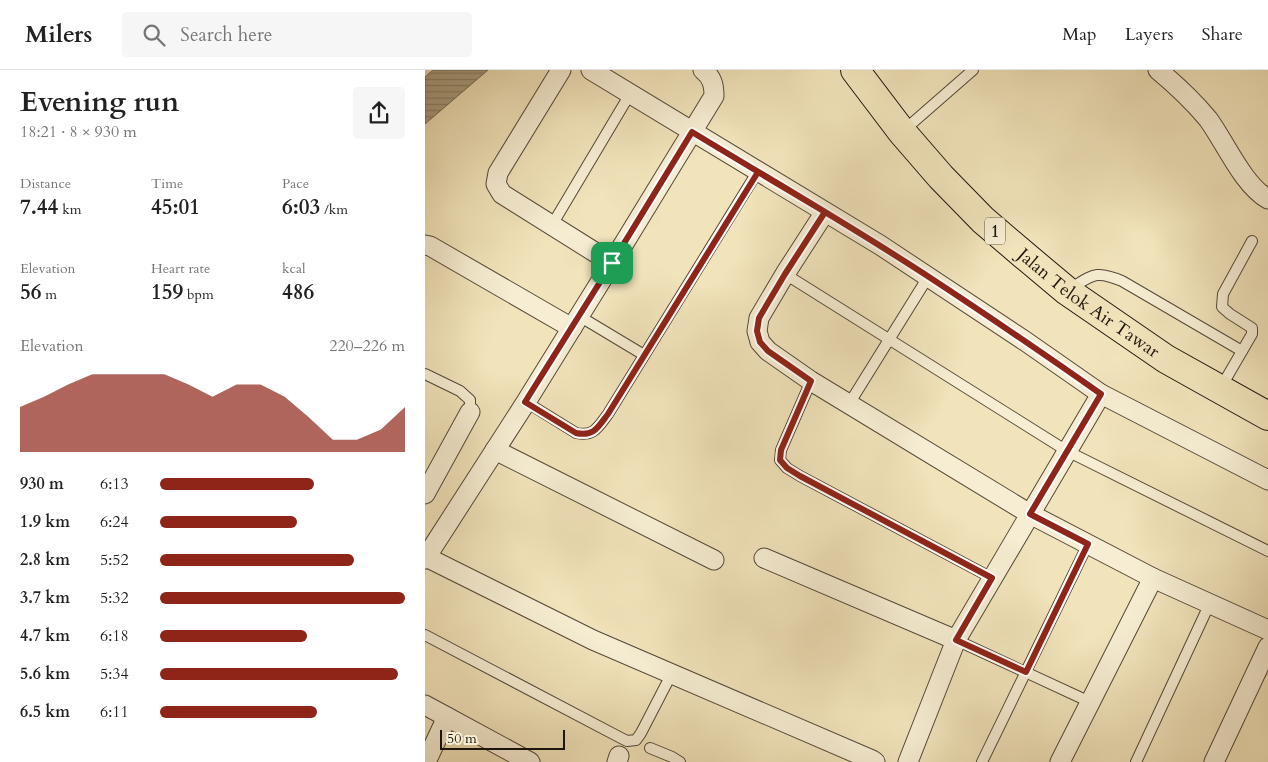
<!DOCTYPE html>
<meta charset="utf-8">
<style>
body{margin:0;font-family:Cardo,serif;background:#f6f6f6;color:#222;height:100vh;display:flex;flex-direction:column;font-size:19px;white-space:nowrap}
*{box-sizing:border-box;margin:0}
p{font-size:16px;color:#767676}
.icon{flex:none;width:28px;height:28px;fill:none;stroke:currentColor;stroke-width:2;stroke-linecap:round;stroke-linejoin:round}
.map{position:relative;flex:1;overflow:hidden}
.panel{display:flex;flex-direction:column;background:#fff;width:425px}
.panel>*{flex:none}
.scale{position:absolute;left:15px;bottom:12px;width:125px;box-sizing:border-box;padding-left:5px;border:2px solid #1e150d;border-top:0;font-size:14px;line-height:18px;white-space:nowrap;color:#1e150d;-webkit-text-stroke:4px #f6edd2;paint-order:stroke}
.pin{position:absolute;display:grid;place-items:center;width:42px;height:42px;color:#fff;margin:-21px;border-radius:10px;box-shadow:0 2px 8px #0006}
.round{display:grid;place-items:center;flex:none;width:52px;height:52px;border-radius:5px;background:#f6f6f6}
.headline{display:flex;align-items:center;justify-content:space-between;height:85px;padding:0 20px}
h1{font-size:28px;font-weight:700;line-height:38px}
.stats{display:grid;grid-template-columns:repeat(3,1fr);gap:8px;height:85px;padding:5px 20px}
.stats div{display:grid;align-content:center}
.stats b{font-size:21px;font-weight:700}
.stats small{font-size:14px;font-weight:400}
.stats p{font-size:14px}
.chart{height:140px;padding:10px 20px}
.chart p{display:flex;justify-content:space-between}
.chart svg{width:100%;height:90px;margin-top:5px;fill:#8f2418;opacity:.7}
ul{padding:0 20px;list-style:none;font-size:16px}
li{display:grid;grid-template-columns:80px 60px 1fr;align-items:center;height:38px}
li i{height:12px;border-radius:6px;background:#8f2418}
header{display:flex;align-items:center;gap:30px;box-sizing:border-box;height:70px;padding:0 25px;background:#fff;border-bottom:1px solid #e0e0e0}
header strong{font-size:24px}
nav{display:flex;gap:28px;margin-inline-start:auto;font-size:18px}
.search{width:350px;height:45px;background:#f6f6f6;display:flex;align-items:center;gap:12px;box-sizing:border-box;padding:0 18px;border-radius:5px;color:#767676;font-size:19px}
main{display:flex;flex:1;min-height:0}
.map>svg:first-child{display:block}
</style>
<header>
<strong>Milers</strong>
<div class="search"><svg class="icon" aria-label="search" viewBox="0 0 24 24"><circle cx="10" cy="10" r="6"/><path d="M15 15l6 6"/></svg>Search here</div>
<nav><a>Map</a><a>Layers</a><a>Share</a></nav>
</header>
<main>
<section class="panel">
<div class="headline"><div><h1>Evening run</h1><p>18:21 · 8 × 930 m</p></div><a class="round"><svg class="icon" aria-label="share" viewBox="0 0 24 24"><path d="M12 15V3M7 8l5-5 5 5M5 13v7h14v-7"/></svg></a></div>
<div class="stats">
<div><p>Distance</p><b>7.44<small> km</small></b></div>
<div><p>Time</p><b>45:01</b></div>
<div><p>Pace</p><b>6:03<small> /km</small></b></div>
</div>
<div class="stats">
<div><p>Elevation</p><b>56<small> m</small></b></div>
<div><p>Heart rate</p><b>159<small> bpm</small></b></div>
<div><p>kcal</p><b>486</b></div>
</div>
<div class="chart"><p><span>Elevation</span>220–226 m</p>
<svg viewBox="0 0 160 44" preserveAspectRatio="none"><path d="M0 44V22L10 17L20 11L30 6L40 6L50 6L60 6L70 11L80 17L90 11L100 11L110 17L120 27L130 38L140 38L150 33L160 22V44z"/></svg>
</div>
<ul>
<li><b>930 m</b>6:13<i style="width:63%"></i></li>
<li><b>1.9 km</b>6:24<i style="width:56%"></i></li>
<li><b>2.8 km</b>5:52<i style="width:79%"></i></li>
<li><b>3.7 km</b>5:32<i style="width:100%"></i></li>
<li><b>4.7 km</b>6:18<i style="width:60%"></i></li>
<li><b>5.6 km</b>5:34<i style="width:97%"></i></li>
<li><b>6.5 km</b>6:11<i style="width:64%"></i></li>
</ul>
</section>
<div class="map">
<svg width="843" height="692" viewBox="0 0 843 692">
<defs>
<pattern id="water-rules" width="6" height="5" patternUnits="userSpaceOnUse" patternTransform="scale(1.25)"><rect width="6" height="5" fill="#a99d7f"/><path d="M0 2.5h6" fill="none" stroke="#897f66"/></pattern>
</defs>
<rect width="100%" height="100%" fill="#f1e3ba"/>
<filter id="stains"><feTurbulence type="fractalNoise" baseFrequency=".004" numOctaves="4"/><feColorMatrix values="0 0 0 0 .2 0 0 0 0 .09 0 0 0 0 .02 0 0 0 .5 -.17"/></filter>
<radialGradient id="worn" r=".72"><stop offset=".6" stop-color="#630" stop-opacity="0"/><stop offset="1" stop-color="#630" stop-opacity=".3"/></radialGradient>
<path fill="url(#water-rules)" stroke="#716751" d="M8,0H63L0,54V7Z"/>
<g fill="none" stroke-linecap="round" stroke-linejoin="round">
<defs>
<g id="service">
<path d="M477,62L548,0"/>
<path d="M127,155L205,24"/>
<path d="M360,204L642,381L843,481"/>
<path d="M643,220C667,206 669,199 697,211L817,281"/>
<path d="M154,246L219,285"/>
<path d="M0,304L35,321L45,330V342"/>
<path d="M386,311L356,380L355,390L362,398L375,406L567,508"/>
<path d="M795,319L827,264V258L805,244L797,237L798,224L827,171"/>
<path d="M101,332L151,363C169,367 173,357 183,344L333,101"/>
<path d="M424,334L503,207"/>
<path d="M0,565L196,668L202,671L211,670L216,663L246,605"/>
<path d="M531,570L665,632"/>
<path d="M225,678L247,687L255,692"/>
<path d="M557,692L663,474"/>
<path d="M711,692L785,533"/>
</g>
<g id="minor">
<path d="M136,0L73,103L71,114L77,124L187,193"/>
<path d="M166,0L455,175L600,271L676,324L843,410"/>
<path d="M733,0C751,15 768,31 783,49C800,72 818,115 843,129"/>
<path d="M400,142L360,204L334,248L332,261L335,272L343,281L386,311L605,444L728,508L843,560"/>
<path d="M0,175L5,176L147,258"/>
<path d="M70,380L289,490"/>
<path d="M0,424L45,342"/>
<path d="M1,487L168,570L447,690L450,692"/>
<path d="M339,488L531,570"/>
<path d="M0,489L101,332L187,193L289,26C289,15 287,7 278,0"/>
<path d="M0,635L105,692"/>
<path d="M1,692L22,647"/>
<path d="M192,692L194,686"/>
<path d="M483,692L531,570L676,324"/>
<path d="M635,692L728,508"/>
<path d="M789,692L843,577"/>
</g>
<g id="primary">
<path id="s1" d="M430,0L477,62L516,107L558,150L599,185L642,221L741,289L843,346"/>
</g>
</defs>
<use href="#service" stroke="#534838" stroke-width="12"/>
<use href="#minor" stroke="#534838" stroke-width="21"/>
<use href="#primary" stroke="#1e150d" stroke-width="30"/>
<use href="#service" stroke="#f6edd2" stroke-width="10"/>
<use href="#minor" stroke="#f6edd2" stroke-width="19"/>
<use href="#primary" stroke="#f1e3ba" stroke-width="28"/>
</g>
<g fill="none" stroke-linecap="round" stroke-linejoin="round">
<defs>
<path id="route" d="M187,193L100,332L151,363C169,367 173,357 183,344L333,102L400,142L360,204L334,248L332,261L335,272L343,281L386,311L356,380L355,390L362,398L375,406L567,508L531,570L601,602L663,474L605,444L676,324C619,284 562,245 504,207C426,156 346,110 267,62L187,193"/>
</defs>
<use href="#route" stroke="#fff" stroke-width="10"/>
<use href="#route" stroke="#8f2418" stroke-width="6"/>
</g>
<g text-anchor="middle" stroke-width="5" stroke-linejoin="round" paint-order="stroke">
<rect fill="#f6edd2" stroke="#5f5648" stroke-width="1" x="560" y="147.5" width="20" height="27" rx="4"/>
<g font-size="16" font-weight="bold" fill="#1e150d">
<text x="570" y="167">1</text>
</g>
<g font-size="18" fill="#1e150d" stroke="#f6edd2">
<text dy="6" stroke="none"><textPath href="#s1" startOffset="332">Jalan Telok Air Tawar</textPath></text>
</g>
</g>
<rect width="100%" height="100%" filter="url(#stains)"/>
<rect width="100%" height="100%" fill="url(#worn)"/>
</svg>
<div class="scale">50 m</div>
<div class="pin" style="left:187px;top:193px;background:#1e9e55"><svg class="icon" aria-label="arrive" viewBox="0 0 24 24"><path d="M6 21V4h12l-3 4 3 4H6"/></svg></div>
</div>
</main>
